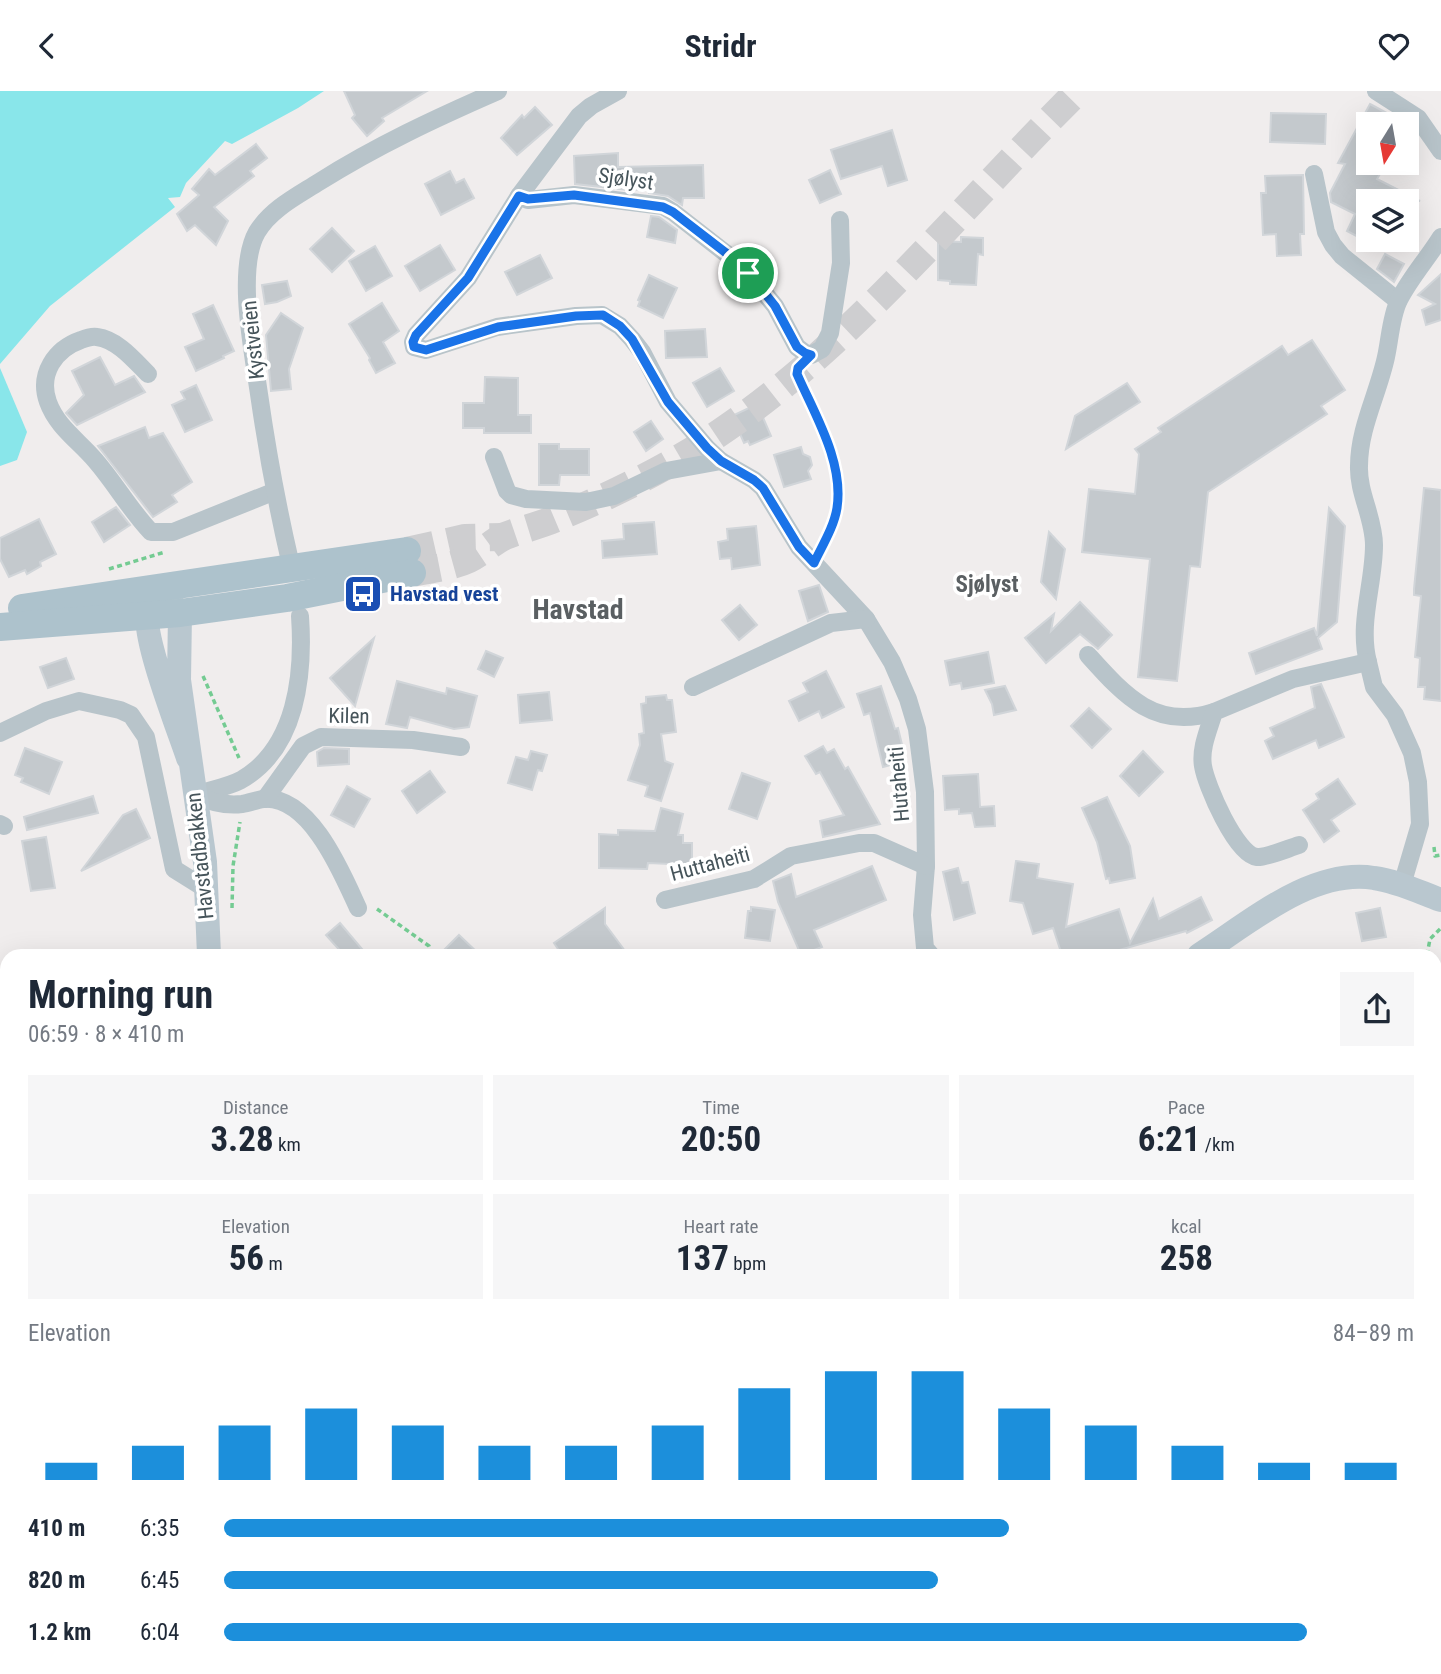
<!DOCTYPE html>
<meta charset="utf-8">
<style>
body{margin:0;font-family:"Roboto Condensed",sans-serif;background:#f6f6f7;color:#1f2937;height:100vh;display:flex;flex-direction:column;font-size:26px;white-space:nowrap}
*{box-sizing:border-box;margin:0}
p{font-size:23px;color:#747a83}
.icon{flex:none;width:38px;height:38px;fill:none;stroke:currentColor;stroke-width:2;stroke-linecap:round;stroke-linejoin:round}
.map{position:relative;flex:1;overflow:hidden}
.sheet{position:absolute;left:0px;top:858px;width:1442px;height:726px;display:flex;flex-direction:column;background:#fff;border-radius:21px 21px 0 0;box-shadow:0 7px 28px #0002}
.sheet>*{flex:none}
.needle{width:46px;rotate:191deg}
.tools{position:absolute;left:1356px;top:21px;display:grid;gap:14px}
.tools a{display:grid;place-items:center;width:63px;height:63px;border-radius:0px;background:#fff;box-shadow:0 7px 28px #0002;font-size:35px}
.pin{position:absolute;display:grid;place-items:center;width:60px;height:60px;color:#fff;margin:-30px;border:4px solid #fff;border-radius:50%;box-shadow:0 2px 7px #0007}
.round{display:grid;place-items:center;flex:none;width:74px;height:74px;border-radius:0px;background:#f6f6f7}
.headline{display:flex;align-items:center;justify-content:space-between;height:119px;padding:0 28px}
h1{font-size:38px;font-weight:700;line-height:52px}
.stats{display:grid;grid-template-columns:repeat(3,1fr);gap:10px;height:119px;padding:7px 28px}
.stats div{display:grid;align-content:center;border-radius:0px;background:#f6f6f7;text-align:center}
.stats b{font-size:35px;font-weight:700}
.stats small{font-size:19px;font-weight:400}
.stats p{font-size:19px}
.chart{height:196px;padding:14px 28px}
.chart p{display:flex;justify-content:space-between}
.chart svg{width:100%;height:126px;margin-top:7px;stroke:#1c8fdb;stroke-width:6}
ul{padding:0 28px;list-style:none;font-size:23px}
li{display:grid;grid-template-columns:112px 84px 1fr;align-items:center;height:52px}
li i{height:18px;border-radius:9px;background:#1c8fdb}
header{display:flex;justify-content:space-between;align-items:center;height:91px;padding:0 28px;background:#fff;font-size:32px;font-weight:700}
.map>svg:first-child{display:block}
</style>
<header><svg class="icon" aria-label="back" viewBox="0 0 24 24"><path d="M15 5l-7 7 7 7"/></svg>Stridr<svg class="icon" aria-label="heart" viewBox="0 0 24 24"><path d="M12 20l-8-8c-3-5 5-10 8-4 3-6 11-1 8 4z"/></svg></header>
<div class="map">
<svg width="1441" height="1583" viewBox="0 0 1441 1583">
<rect width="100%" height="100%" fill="#f0eded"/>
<g fill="#bbedc6">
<path d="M167,1577H765L766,1583H163Z"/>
<path d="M1147,1577H1420V1583H1142Z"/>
</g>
<g fill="#89e6ea">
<path d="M0,0H324L298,17L232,53L225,50L186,92L180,106L168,107L175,116L50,215L0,273Z"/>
<path d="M0,277L27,341L17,369L0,375Z"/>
</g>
<g fill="#c4c9cd" stroke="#d1d5d9" stroke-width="2">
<path d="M344,0H427L382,27L384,30L367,45L352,27L355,24Z"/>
<path d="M1370,13L1407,33H1368V77L1380,83L1377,88L1420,110H1368V151L1347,140L1355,123L1331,111L1330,102L1345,73L1338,72Z"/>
<path d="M535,16L552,34L517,64L501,47L522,24L524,27Z"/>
<path d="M1271,22L1326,23L1325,53L1270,51Z"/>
<path d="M892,39L907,89L888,95L882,75L841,88L831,59Z"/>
<path d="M256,53L267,67L250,80L254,85L214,116L228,130L216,154L195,134L187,140L177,123L199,104L192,98L209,78L215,84Z"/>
<path d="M618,62V76L703,74L704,107H683L682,114L668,105L649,102V98L629,99L575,93L574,65Z"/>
<path d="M830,79L841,103L820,112L809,89Z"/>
<path d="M450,80L456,92L464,88L474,107L441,124L425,93Z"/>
<path d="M1303,84L1304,143H1300L1301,164L1277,165L1276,143L1263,144L1261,102H1266L1265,85Z"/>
<path d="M651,125L659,126L677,139L675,152L647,146Z"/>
<path d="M332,137L354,160L332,181L310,158Z"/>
<path d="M961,146L983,147V164L978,163L976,194L950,193V190L938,189V150L961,151Z"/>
<path d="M440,154L455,179L420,200L405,175Z"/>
<path d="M375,155L392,185L366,200L349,170Z"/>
<path d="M1385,163L1404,173L1394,191L1377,178Z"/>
<path d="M540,164L552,187L517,204L505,181Z"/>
<path d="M1441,183V229L1426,234L1422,219L1435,213L1418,204Z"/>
<path d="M649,184L677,197L663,227L638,215L640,210L638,209Z"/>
<path d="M287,190L291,205L277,211L265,213L262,194Z"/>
<path d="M382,212L399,240L383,251L395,272L376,282L369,269L370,267L349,233Z"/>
<path d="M213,214L234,260L223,265L224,267L196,280L185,256L204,248L193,223Z"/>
<path d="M281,222L303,237L289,278L291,298L271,300L266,244Z"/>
<path d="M705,238L707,266L666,267L665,240Z"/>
<path d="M1312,249L1345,299L1321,315L1327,323L1208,401L1200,476L1190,475L1177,590L1138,586L1150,468L1082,461L1089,398L1135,403L1139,363L1135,358L1161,341L1158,337L1282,255L1288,264Z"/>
<path d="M100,266L115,294L134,285L145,301L77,334L66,322L84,304L72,280Z"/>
<path d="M720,277L734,300L707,316L693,292Z"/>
<path d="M485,286L518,287V324H531V342H484V337H463V312H484Z"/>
<path d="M1127,292L1140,311L1066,358L1075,325Z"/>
<path d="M196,294L212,329L185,341L172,314L185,308L181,301Z"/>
<path d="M753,315V317L758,315L771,345L750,354L748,350L744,352L732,325Z"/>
<path d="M651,330L663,348L646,360L634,341Z"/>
<path d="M145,336L149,347L163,342L192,391L172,404L177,411L153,426L98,355Z"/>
<path d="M539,353H559V358H589V384H560L559,394H539Z"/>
<path d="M801,356L803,363L810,366L812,374L808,380L811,388L784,396L774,364Z"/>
<path d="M1424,397L1441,399V610L1424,608L1425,596H1418L1420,567L1415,566L1421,505L1414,504V498Z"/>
<path d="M116,416L130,434L104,451L92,431Z"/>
<path d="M1329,417L1345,435L1337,531L1318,547L1322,558L1256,583L1249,562L1314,537L1317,545Z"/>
<path d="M39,428L56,463L40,471L41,475L27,483L25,479L9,486L0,468V447Z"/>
<path d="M654,431L657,463L603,467L602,450L624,448L623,433Z"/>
<path d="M756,435L760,474L732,478L731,467L720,468L718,451L728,449L727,438Z"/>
<path d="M1049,441L1065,458L1056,508L1041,491Z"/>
<path d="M819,494L828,521L808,530L799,500Z"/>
<path d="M1080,511L1112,544L1098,558L1080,543L1046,572L1025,547L1054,523L1051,540Z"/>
<path d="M740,514L757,534L739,549L722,529Z"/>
<path d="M374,547L355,615L330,587Z"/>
<path d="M486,560L503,567L494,586L478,578Z"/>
<path d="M988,561L994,592L962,598L961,592L950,594L945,570Z"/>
<path d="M66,567L74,588L48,597L40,576Z"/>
<path d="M826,580L844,616L822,627L819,620L799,630L789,610L808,601L803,592Z"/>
<path d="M397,590L446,603L447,597L477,605L469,636L454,638L410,626L407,637L386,633Z"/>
<path d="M1321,593L1344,646L1319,657L1316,649L1273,668L1265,650L1274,645L1270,637L1315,617L1311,596Z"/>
<path d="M881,595L895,638L898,637L906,670L883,676L870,622L864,624L857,603Z"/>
<path d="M1005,595L1016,619L994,624L992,613L985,599Z"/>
<path d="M549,601L552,629L520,632L518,604Z"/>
<path d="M666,604L667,609H672L676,641L661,643L665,670L673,673L661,710L645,705L648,695L628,689L640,654L639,643L644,642L641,613L646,612V606Z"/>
<path d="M1089,617L1111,638L1092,657L1071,635Z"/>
<path d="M823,655L827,662L834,658L845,678L848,676L880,733L823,746L820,730L844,724L820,681L816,683L805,665Z"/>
<path d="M25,657L62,671L49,703L21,691L23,687L15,684Z"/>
<path d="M324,657L349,658V673L318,675L317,661Z"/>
<path d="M531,660L547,664L542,680L538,679L532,699L508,692L516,666L528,669Z"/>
<path d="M1143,660L1163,681L1139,705L1120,685Z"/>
<path d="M430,680L445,701L417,722L402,700Z"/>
<path d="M742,682L770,692L757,728L729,718Z"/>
<path d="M978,683L980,716L994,715L995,735L975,736L972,722L959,723V718L945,719L943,685Z"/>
<path d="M1338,688L1355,713L1331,729L1339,740L1324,751L1303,719L1319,708L1316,703Z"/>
<path d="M347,695L370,708L354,736L331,724Z"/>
<path d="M93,705L98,722L27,739L24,726Z"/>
<path d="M1107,706L1130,755L1135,787L1110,792L1109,787L1106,788L1097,751L1082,717Z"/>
<path d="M661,717L683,723L678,744H683V752H692V774L648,772L647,778L599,777V743L618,744V739L655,740Z"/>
<path d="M136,718L150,747L81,780L123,724Z"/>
<path d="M46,746L55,797L31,800L22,750Z"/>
<path d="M1016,770L1039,773L1037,787L1073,793L1066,836L1119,818L1130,852L1153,808L1159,828L1201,806L1212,829L1187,842L1186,840L1102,864H1062L1053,837L1033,843L1023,812L1010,810Z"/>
<path d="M872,775L886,809L814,839L822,856L801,864L778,811L773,790L791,783L796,806Z"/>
<path d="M958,777L962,792L968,791L975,822L954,829L943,781Z"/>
<path d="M751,816L775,819L770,850L745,847L748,820H751Z"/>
<path d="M605,817V833L628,864H562L554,852Z"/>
<path d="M1380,817L1386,846L1362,850L1356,822Z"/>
<path d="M340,832L367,864H344L326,844Z"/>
<path d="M459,844L480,864H439Z"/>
</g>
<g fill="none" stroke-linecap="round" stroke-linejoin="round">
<g stroke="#ceced0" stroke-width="28" stroke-dasharray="28 14" stroke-linecap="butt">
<path d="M407,460L465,447L503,446"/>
<path d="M412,482C431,478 452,476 469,468C482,462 492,451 505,445C522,438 542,434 559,426C600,409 640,390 678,368C837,275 949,128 1078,0"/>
</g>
<g stroke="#74cb92" stroke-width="3.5" stroke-dasharray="5 3.5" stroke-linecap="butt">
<path d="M798,280C800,294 808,308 814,321C838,375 848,398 822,454"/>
<path d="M109,478L165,461"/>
<path d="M203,585L239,667"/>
<path d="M1434,756L1435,765L1441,764"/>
<path d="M232,817L233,775L240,731"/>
<path d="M377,818L429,855L433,864"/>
<path d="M1427,864L1430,848L1441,837"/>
</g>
<g stroke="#b8c4ca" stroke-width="18">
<path d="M618,0L591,15L579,25L519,105L468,187L416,244L413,251L414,256L426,259L497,236L576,225L602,224L620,235L632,248L642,261L668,311L707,357L721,370L754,389L763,397L799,456L866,528L892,571L908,608L917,638L925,701L926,775L922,824L925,857L931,864"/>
<path d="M1376,0L1418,27L1441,60"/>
<path d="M1314,83L1326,141L1333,154L1342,165L1398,210"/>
<path d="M519,105L528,109L574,104L663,115L673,121L742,175L775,215L797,256L805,262L811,264L822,258L830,242L841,172L840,129"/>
<path d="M148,283C134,269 118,249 97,246C91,245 86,247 81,249C55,258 38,283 48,311C57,336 79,350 95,369C115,392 130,419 151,441H173L273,401"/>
<path d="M494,366L507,400L511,404L526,408L586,411L614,405L666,380L721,370"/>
<path d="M290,470C277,414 267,359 259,303C253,261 236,178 257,141C271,118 297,105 319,91C376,55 436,27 498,0"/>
<path d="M1088,564C1124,604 1155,640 1214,621"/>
<path d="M1368,571C1358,532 1374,493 1374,454C1374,427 1358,402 1359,375C1359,337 1378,303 1386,266C1390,248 1391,225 1399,209C1410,187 1428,167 1441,146"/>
<path d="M693,596L831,532L866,528"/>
<path d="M0,642L46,620L79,610L120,619L131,624L146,646L174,778L206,798"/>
<path d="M195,704C210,699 228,696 241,689C297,657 304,583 300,525"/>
<path d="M195,704C210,711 225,715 242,713C249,712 256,709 263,708C310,704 342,782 358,817"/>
<path d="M265,708L303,655L321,646L413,649L461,656"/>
<path d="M0,733L4,735"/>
<path d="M1299,754C1289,757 1266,767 1257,766C1236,764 1206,694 1203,675C1200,657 1209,638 1214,621L1293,588L1368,571L1374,596L1395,624L1412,662L1418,691L1420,733L1402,794"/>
<path d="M665,809L754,788L791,765L859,752H874L926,775"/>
<path d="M1435,1496H1441"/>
<path d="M853,1577L854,1583"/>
<path d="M992,1577L993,1583"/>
</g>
<path stroke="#b8c4ca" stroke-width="23" d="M48,1583L50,1577"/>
<g stroke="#b9c7cf" stroke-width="24">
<path d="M188,667C179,640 142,545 148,523C150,514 156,506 159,498L180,522L179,589L205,771L209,864"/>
<path d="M1199,864C1249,832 1312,777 1374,787C1397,790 1419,801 1441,809"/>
<path d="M0,1532H7"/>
</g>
<g stroke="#adc2cc" stroke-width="28">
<path d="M22,517L407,460"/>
<path d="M0,536L180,522L287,507L412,482"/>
</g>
</g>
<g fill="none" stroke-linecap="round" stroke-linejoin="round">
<defs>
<path id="route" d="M574,104L663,116L673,121L743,175L775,215L797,256L805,262L811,264L798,277L797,283C815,324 844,371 837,417C834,436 822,455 814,472L799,456L763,397L754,389L721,370L707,357L668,311L632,248L620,235L603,224L576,225L498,236L426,259L414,256L413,251L416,244L468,187L519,105L528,108Z"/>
</defs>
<use href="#route" stroke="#fff" stroke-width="14"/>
<use href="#route" stroke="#1a73e8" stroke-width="9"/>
</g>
<defs>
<symbol id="bus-square" viewBox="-11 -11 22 22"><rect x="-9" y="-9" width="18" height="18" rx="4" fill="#1a4fb4" stroke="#fff"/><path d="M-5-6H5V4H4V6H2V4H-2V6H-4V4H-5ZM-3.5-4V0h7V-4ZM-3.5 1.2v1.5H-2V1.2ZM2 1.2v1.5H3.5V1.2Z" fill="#fff"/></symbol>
</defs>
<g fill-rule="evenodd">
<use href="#bus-square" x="341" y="481" width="44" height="44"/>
</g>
<g text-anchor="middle" stroke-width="7" stroke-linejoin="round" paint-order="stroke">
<g font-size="21" fill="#46545a" stroke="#fff">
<text transform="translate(626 88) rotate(8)" y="7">Sjølyst</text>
<text transform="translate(253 249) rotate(-96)" y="7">Kystveien</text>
<text transform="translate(349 625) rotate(1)" y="7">Kilen</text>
<text transform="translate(899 693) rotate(-95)" y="7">Hutaheiti</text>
<text transform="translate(200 765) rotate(-96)" y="7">Havstadbakken</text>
<text transform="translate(710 773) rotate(-15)" y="7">Huttaheiti</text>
</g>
<g font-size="21" font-weight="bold" fill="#164399" stroke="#fff" text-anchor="start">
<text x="390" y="510">Havstad vest</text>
</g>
<g font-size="23" font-weight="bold" fill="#5a5f62" stroke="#fff">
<text x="987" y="501">Sjølyst</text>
</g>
<g font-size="28" font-weight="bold" fill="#5a5f62" stroke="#fff">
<text x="578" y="528">Havstad</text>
</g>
</g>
</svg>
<div class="tools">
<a><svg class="needle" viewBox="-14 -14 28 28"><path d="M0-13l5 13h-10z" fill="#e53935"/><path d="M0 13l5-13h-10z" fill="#747a83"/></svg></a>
<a><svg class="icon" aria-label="layers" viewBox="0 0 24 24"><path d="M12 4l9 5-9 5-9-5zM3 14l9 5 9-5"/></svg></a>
</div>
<div class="pin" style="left:748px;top:182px;background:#1e9e55"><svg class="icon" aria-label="arrive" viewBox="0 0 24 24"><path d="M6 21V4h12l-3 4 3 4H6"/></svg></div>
<section class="sheet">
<div class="headline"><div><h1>Morning run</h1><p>06:59 · 8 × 410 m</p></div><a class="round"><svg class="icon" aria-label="share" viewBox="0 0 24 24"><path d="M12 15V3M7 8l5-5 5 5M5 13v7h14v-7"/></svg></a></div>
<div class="stats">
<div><p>Distance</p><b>3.28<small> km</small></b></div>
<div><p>Time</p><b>20:50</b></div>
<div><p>Pace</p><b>6:21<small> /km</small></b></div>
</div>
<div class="stats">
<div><p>Elevation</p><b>56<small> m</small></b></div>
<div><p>Heart rate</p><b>137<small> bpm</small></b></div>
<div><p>kcal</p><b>258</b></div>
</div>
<div class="chart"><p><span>Elevation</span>84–89 m</p>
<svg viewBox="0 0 160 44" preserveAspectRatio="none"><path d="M5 44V38M15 44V32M25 44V25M35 44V19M45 44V25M55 44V32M65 44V32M75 44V25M85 44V12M95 44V6M105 44V6M115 44V19M125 44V25M135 44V32M145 44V38M155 44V38"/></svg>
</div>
<ul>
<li><b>410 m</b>6:35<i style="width:66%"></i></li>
<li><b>820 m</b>6:45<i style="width:60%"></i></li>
<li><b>1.2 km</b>6:04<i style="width:91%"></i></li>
</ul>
</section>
</div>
